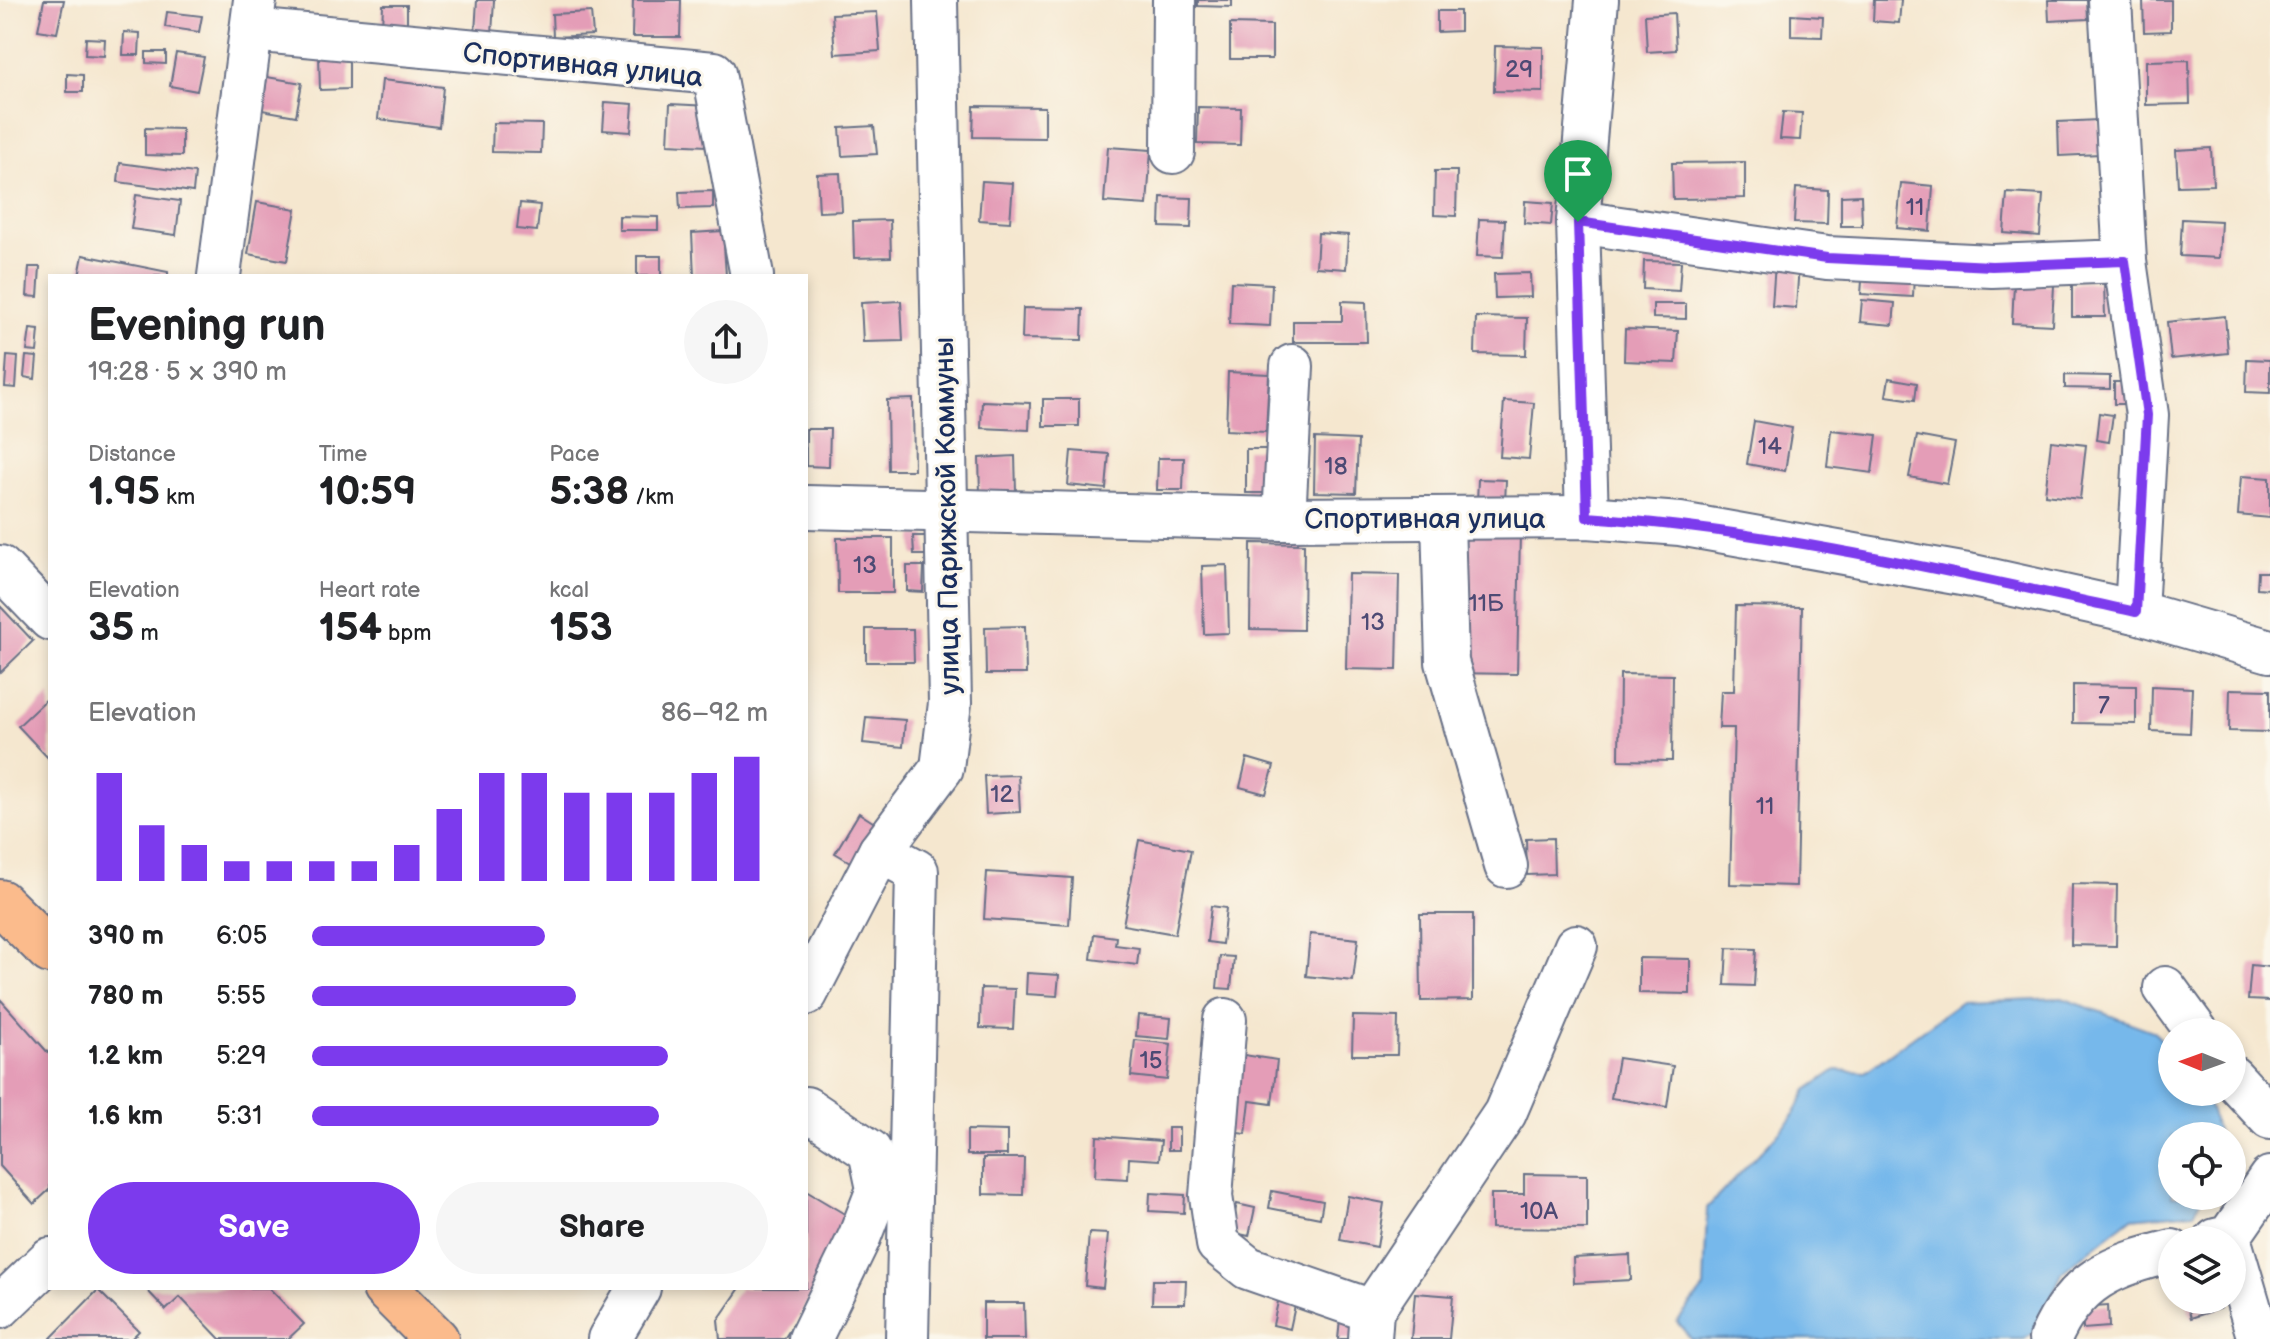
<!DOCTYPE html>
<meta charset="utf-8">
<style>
body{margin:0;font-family:"Balsamiq Sans",sans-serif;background:#f6f6f6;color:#202124;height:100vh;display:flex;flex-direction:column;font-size:30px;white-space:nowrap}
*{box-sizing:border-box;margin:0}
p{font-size:26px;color:#757577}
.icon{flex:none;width:44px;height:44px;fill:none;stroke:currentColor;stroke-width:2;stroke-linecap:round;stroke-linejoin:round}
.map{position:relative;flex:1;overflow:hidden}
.sheet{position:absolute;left:48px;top:274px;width:760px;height:1016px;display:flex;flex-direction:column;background:#fff;border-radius:0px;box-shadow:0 4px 12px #0003}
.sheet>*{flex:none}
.needle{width:52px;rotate:271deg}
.tools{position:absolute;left:2158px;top:1018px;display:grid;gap:16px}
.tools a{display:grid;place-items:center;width:88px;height:88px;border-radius:50%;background:#fff;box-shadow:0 4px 12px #0003;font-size:40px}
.pin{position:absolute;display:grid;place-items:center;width:68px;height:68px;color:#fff;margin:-82px -34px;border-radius:50% 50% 50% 0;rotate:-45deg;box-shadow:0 0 8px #0007}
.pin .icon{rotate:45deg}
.round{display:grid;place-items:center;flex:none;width:84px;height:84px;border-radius:42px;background:#f6f6f6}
.overview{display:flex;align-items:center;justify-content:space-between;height:136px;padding:0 40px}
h1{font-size:44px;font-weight:700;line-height:60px}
.stats{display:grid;grid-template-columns:repeat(3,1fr);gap:12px;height:136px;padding:8px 40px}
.stats div{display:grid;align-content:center}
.stats b{font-size:40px;font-weight:700}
.stats small{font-size:22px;font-weight:400}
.stats p{font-size:22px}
.chart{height:224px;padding:16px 40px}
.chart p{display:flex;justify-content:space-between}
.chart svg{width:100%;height:144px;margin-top:8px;stroke:#7c3aed;stroke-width:6}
.action{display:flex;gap:16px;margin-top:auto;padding:16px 40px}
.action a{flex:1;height:92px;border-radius:48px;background:#7c3aed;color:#fff;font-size:32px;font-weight:700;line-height:92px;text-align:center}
.action a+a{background:#f6f6f6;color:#202124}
ul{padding:0 40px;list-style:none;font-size:26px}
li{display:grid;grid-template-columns:128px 96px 1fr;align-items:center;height:60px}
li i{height:20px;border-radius:10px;background:#7c3aed}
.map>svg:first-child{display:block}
</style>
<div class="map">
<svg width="2270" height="1339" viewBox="0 0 2270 1339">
<rect width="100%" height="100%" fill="#fbf7ec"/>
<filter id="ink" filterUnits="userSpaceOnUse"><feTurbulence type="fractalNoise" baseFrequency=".0125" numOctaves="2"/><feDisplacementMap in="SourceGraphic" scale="16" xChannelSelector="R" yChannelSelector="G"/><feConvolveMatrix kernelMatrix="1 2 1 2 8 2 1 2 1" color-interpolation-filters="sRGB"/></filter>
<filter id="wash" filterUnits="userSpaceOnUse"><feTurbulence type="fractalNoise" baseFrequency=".006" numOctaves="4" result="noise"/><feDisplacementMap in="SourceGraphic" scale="32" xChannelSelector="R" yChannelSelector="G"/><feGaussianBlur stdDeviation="1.8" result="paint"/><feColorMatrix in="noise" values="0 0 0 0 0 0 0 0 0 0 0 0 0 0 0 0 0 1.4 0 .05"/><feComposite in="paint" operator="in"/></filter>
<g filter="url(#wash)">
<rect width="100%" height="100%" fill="#f5e7cf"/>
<path fill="#76b8eb" stroke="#4874a4" stroke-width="2" d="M2062,998L2153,1031L2172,1051V1092H2204L2219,1136H2172V1196H2204L2194,1212L2131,1218L2062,1272L2038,1331L2024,1339H1691L1677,1322L1704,1288L1707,1208L1791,1120L1807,1090L1836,1070L1865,1072L1961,1002Z"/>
<g id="blocks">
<g fill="#e49db7">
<path d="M44,0H64L57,33L38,30Z"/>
<path d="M477,0H494L492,34L475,33Z"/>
<path d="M633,0H681L680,37H632Z"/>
<path d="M1198,0H1232V7L1198,6Z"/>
<path d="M1874,0H1901L1899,23L1873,21Z"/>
<path d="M2048,0H2087L2088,19L2049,21Z"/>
<path d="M2143,0H2171V31L2144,32Z"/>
<path d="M383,5H407V28H382Z"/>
<path d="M1437,11H1460V31L1437,32Z"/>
<path d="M167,12L202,16L199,32L165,27Z"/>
<path d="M591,12L593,35L553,37L552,14Z"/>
<path d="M877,12L880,51L835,54L832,14Z"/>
<path d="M1674,13L1676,50L1647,52L1645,15Z"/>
<path d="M1791,15L1823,17L1822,37L1791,36Z"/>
<path d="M1230,24L1272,25V59H1230Z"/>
<path d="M124,32L140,33L139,55H123Z"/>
<path d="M86,38L105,39L104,56L85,55Z"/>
<path d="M1495,46L1543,47V92L1494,91Z"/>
<path d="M146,52H166V64L146,63Z"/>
<path d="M176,53L204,57L197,91L170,86Z"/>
<path d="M319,55H349V89L320,90Z"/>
<path d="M2189,60L2190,104L2146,105V61Z"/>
<path d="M67,74L83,75V92H67Z"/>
<path d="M267,77L302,83L296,116L262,110Z"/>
<path d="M382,80L443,87L439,127L378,119Z"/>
<path d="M605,102L633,104L631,132L603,130Z"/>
<path d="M670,104L710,106L707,146L668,144Z"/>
<path d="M974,106L1045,107V138L973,137Z"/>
<path d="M1198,107L1241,108L1240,145L1197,144Z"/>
<path d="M1783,112L1802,113L1800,140L1780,139Z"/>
<path d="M2098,120L2100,154L2059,156L2058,122Z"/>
<path d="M493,123L542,124L541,153L492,152Z"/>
<path d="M874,126L877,154L842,156L840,128Z"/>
<path d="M145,128L182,129V156L145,155Z"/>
<path d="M1108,147L1151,150L1147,205L1104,202Z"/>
<path d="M2211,148L2213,185L2178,186L2176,150Z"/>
<path d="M1745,162V198L1673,199L1672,163Z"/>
<path d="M120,163L195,173L193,192L118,182Z"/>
<path d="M1435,171H1457L1456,216L1434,215Z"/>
<path d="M840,173L842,211L819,212L817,174Z"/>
<path d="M982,181L1013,183L1010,222L979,220Z"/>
<path d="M1901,183L1933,186L1930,231L1897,228Z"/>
<path d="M1796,188L1828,190L1827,224L1794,223Z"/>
<path d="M713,191V208L680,209L679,192Z"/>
<path d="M2007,193L2043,195L2040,236L2004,233Z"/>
<path d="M136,195L180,201L176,235L131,229Z"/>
<path d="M1861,195L1862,226H1841V196Z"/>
<path d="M1161,197L1192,198L1191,228L1160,227Z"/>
<path d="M1525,201L1553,203L1551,225L1524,223Z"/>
<path d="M257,202L296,209L287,261L248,254Z"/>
<path d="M520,203L540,205L537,231L517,229Z"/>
<path d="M619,216L658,217V230H619Z"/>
<path d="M1479,219L1505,220L1503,257L1477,256Z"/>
<path d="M2182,219L2221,221L2219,258L2180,256Z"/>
<path d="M890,220L891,257L854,258L853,221Z"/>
<path d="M723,231L726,276H694L692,233Z"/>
<path d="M1318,233L1348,235L1346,269L1316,267Z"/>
<path d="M83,255L168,272V276H79Z"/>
<rect x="637" y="256" width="24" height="20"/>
<path d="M1644,261L1681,262L1679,291L1643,289Z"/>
<path d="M1775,263L1799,265L1796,308L1772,306Z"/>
<path d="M29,267H40L38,297L27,296Z"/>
<path d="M1863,268L1914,272L1913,297L1861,294Z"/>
<path d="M1530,273L1531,297L1495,298L1494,274Z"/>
<path d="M1231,282L1272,284L1270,326L1229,324Z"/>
<path d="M2104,282L2105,317H2072V283Z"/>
<path d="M2014,284L2054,285L2052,325L2012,323Z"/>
<path d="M1862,300L1895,303L1893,325L1860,322Z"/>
<path d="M901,301L903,341L863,342L861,303Z"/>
<path d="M1342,301L1366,302L1367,342H1293V321H1342Z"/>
<path d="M1653,304H1686V319L1653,318Z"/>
<path d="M1023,308L1083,309L1082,340L1022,339Z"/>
<path d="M2225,316L2228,353L2171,359L2167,322Z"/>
<path d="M1476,317L1527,318L1526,355L1475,354Z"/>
<path d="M30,329L39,330L37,352L27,351Z"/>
<path d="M1625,329L1678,331L1676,363L1624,361Z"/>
<path d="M7,356L18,357L16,388L5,387Z"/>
<path d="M26,356L37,357L35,379L24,377Z"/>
<path d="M2247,359L2270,360V393L2246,392Z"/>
<path d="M1228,372L1269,374L1266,432L1226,430Z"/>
<path d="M2065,375L2110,376V389L2065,388Z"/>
<path d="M1889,378L1917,383L1915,400L1886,396Z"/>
<rect x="2114" y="382" width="27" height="22"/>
<path d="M913,399L914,470H888L887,400Z"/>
<rect x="1043" y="399" width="36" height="27"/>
<path d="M982,401L1030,403L1029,430L981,428Z"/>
<path d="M1504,401L1534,403L1529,459L1500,457Z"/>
<path d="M2099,413L2113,415L2109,442L2096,440Z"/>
<path d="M1754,421L1792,428L1785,471L1747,464Z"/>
<path d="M806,429H830L829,467L806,466Z"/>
<path d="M1831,430L1877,435L1872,473L1827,467Z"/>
<path d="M1917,436L1955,443L1947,484L1909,477Z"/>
<path d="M1315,438L1358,440L1356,493L1314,492Z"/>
<path d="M2051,441L2086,445L2080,499L2045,495Z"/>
<path d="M1246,449H1266L1267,493H1246Z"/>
<path d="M1071,451L1109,454L1106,489L1068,485Z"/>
<path d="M1015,456L1016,492L980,493L979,458Z"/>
<path d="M1158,458H1184L1183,490H1157Z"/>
<path d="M2241,476L2270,478V518L2238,515Z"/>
<path d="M1478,479L1506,480L1505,503L1477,502Z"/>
<path d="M1454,532L1520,533L1517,674L1451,673Z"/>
<path d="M913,536H926L928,555H914Z"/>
<path d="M837,538H893V593H838Z"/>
<path d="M1251,543L1304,544L1303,630L1250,629Z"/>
<path d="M1227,565L1229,633L1204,634L1202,566Z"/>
<path d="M907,566H924L923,592L907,591Z"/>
<path d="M2258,572H2270V589L2257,588Z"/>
<path d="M1348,574L1399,575L1397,670L1346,669Z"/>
<path d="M0,606L33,641L0,673Z"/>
<path d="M1736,606L1802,607L1796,886L1730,884L1734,728H1719L1721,691H1734Z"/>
<path d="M1025,626L1026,674H986L985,627Z"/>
<path d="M866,629H913L914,662H866Z"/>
<path d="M1620,674L1673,675L1672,761L1619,760Z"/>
<path d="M2073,685L2136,686V724L2073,723Z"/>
<path d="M2152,686L2192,688L2190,733L2151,731Z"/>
<path d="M2230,689L2270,690V732L2229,731Z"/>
<path d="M50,696V760L18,726Z"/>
<path d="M866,717L905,720L903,747L863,743Z"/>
<path d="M1247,758L1274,766L1266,794L1240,787Z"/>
<path d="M1018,775L1020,812L986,814L984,776Z"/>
<path d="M859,813L879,826L855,865L835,853Z"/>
<path d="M1553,838L1554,874L1527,875L1526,839Z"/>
<path d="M1139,840L1191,850L1175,934L1123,925Z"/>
<path d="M987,872L1072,878L1069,925L984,919Z"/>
<path d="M2072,884L2117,885L2116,946L2071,945Z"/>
<path d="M1211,906L1226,908L1222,944L1207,942Z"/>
<path d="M1420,914H1473V1000L1421,1001Z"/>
<path d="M1094,934L1116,937L1115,945L1139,948L1137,965L1091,959Z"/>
<path d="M1310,934L1358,939L1353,981L1306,976Z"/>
<path d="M1727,948L1756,949L1754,986L1725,985Z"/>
<path d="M1220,956L1234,957L1231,989L1217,988Z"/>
<path d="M1639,958L1690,959V994L1639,993Z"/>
<path d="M2251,965L2270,967V1001L2248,1000Z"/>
<path d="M1027,973L1059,975L1057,996L1026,994Z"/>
<path d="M981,988L1015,989L1013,1029L980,1028Z"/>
<path d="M0,999L50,1055V1189L34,1204L0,1166Z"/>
<path d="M1138,1015L1171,1018L1169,1039L1136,1036Z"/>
<path d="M1353,1016L1398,1017L1397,1055H1352Z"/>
<path d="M1135,1040L1171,1044L1167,1080L1131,1076Z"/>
<path d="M1231,1053L1277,1060L1272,1104L1250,1101L1246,1134L1221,1131Z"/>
<path d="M1618,1058L1673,1066L1667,1107L1611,1098Z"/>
<rect x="1168" y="1128" width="11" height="22"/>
<path d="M967,1130L1007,1131V1155H967Z"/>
<path d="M1097,1136L1161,1141L1159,1160L1129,1158L1128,1179L1095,1177Z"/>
<path d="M983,1158H1024L1023,1195L983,1194Z"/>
<path d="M1524,1174L1587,1175V1229L1491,1228V1194H1524Z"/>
<path d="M806,1191L858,1222L784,1339H720L718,1320L740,1288H806Z"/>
<path d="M1272,1191L1323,1201L1320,1218L1269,1208Z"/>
<path d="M1150,1193L1185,1195L1184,1213L1149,1211Z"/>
<path d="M1348,1196L1384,1203L1377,1247L1340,1240Z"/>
<path d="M1237,1204L1255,1208L1249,1236L1230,1232Z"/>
<path d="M1089,1233L1108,1234L1103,1288L1085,1286Z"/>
<path d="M1630,1255L1631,1280L1574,1283L1573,1258Z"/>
<path d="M1153,1280H1186L1185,1304H1152Z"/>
<path d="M145,1288H269L304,1324L288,1339H220L180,1297L166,1310Z"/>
<path d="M98,1290L139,1331L131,1339H50Z"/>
<path d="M1415,1293L1453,1296L1449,1339H1411Z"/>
<path d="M1279,1297L1296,1301L1290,1329L1273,1325Z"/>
<path d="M2186,1300H2219L2221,1308L2191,1318Z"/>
<path d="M983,1303H1024L1025,1339H983Z"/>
<path d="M2108,1305L2109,1327L2083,1329L2082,1307Z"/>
<path d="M1340,1319L1358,1320L1357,1339H1338Z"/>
</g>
</g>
</g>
<g filter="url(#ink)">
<use href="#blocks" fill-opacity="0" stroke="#676f86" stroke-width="2"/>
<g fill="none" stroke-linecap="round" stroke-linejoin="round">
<defs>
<g id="minor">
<path d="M251,30L714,73L752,276"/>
<path d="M1173,152L1174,0"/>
<path d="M1578,222L1827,258L1992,266L2125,261L2110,0"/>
<path d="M2125,261L2147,415L2136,612"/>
<path d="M219,276L255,0"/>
<path d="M806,507L1284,519L1587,517L1680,524L1973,576L2136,612L2270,651"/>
<path d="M1587,517L1578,222L1597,0"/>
<path d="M1284,519L1292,366"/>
<path d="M1443,520L1447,662L1506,866"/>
<path d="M0,567L50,619"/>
<path d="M880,851L917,871L907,1339"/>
<path d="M2165,988L2197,1032"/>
<path d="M806,994L880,851L942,768L950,703L936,0"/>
<path d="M1225,1020L1211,1196L1218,1244L1248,1268L1372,1311"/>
<path d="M2232,1077L2270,1118"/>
<path d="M806,1108L870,1151L878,1189L859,1238L810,1339"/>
<path d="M2216,1240L2229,1237L2270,1178"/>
<path d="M2232,1248L2259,1339"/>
<path d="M0,1307L50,1259"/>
<path d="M609,1339L639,1288"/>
<path d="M1370,1339L1372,1311L1505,1113L1576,946"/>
<path d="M2050,1339C2076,1279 2112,1266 2172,1251"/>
</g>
<g id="major">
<path d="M0,902L50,951"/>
<path d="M385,1288L436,1339"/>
</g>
</defs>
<use href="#minor" stroke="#676f86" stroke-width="46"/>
<use href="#major" stroke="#676f86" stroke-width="48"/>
<use href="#minor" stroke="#fff" stroke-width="42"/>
<use href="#major" stroke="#fbbb8c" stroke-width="44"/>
</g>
</g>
<g fill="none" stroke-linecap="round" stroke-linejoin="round" filter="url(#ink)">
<defs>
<path id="route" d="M1578,222L1827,258L1992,266L2125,261L2147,415L2136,612C1955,573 1772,530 1587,517Z"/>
</defs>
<use href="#route" stroke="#fff" stroke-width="16"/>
<use href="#route" stroke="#7c3aed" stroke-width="10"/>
</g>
<g text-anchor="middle" stroke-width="6" stroke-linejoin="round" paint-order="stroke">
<g font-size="24" fill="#4d4a74">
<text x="1519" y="77">29</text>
<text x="1915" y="215">11</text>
<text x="1770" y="454">14</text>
<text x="1336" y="474">18</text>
<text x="865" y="573">13</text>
<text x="1486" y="611">11Б</text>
<text x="1373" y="630">13</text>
<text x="2104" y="713">7</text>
<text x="1002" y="802">12</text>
<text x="1765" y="814">11</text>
<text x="1151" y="1068">15</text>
<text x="1539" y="1219">10А</text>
</g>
<g font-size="28" fill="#1b2f5e" stroke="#fbf7ec">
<text transform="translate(583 64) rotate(6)" y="10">Спортивная улица</text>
<text transform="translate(946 516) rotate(-91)" y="10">улица Парижской Коммуны</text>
<text x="1425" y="528">Спортивная улица</text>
</g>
</g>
</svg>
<div class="tools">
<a><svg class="needle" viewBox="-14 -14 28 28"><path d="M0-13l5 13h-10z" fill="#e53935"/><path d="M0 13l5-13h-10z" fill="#757577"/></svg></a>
<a><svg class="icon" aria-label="locate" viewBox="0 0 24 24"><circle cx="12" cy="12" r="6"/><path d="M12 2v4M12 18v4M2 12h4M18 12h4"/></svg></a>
<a><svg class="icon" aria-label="layers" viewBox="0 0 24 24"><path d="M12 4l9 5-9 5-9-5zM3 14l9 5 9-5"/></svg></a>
</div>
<div class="pin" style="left:1578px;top:222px;background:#1e9e55"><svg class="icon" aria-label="arrive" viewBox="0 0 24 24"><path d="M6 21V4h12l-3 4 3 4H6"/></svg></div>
<section class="sheet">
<div class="overview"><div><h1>Evening run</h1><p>19:28 · 5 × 390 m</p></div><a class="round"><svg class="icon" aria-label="share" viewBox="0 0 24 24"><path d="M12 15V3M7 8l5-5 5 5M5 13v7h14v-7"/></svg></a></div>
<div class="stats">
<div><p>Distance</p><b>1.95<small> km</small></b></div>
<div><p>Time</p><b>10:59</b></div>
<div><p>Pace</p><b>5:38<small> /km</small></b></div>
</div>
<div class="stats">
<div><p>Elevation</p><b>35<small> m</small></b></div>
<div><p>Heart rate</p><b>154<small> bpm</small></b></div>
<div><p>kcal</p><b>153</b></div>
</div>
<div class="chart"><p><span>Elevation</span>86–92 m</p>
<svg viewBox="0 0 160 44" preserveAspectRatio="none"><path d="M5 44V11M15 44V27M25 44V33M35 44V38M45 44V38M55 44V38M65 44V38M75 44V33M85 44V22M95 44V11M105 44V11M115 44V17M125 44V17M135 44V17M145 44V11M155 44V6"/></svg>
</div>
<ul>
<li><b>390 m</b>6:05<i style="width:51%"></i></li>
<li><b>780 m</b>5:55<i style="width:58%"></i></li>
<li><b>1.2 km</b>5:29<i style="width:78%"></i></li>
<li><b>1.6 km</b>5:31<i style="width:76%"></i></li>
</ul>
<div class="action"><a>Save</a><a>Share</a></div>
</section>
</div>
